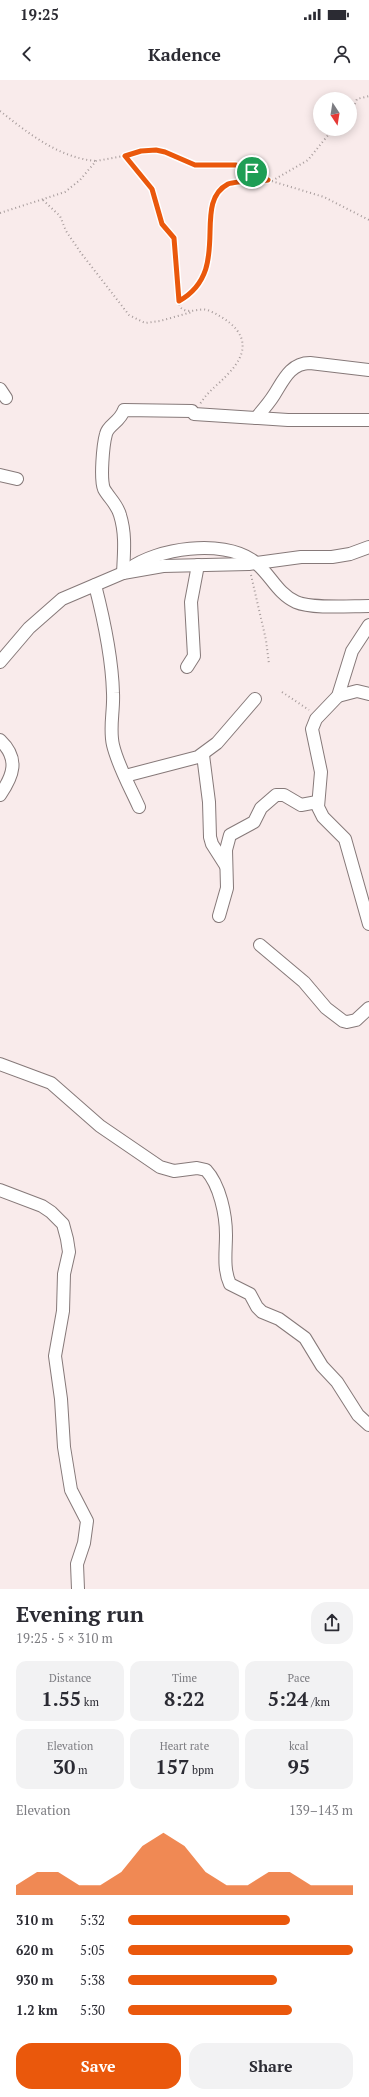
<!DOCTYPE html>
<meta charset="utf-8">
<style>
body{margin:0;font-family:"PT Serif",serif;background:#f2f2f3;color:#2b2b33;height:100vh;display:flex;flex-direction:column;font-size:15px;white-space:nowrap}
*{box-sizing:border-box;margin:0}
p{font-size:13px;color:#7c7c81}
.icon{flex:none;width:22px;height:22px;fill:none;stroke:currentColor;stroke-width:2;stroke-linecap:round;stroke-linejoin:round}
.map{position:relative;height:1509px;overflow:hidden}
.details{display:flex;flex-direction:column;background:#fff;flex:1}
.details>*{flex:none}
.needle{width:26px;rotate:168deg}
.controls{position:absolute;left:313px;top:12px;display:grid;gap:8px}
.controls a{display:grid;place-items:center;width:44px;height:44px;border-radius:50%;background:#fff;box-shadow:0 2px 10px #0003;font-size:20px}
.pin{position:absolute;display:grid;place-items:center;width:34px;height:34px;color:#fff;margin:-17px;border:2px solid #fff;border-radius:50%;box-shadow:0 1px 4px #0007}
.round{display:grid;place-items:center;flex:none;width:42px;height:42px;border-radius:16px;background:#f2f2f3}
.headline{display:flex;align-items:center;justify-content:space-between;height:68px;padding:0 16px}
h1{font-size:22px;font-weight:700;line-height:30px}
.figures{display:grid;grid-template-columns:repeat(3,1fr);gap:6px;height:68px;padding:4px 16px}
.figures div{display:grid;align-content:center;border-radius:10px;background:#f2f2f3;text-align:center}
.figures b{font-size:20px;font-weight:700}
.figures small{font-size:11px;font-weight:400}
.figures p{font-size:11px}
.chart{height:112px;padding:8px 16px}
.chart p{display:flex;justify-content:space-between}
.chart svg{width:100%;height:72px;margin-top:4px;fill:#ea580c;opacity:.7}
.cta{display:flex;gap:8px;margin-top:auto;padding:8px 16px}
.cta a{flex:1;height:46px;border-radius:16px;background:#ea580c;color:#fff;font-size:16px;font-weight:700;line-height:46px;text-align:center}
.cta a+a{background:#f2f2f3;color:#2b2b33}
ul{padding:0 16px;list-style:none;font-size:13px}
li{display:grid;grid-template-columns:64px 48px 1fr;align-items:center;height:30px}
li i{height:10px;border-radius:5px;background:#ea580c}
.status{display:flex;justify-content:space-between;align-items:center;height:28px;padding:0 20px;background:#fff;direction:ltr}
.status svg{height:11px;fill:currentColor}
header{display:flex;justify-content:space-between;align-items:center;height:52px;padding:0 16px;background:#fff;font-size:18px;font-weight:700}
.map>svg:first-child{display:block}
</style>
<div class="status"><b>19:25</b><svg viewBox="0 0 49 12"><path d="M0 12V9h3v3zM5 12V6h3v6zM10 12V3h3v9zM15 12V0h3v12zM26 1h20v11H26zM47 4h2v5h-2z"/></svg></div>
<header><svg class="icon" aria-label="back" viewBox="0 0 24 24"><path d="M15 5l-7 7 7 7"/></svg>Kadence<svg class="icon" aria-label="person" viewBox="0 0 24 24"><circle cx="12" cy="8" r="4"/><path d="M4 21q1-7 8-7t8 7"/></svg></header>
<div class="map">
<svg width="369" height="1509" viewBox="0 0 369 1509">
<rect width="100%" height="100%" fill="#f9ebeb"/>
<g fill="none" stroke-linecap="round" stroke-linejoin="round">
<defs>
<g id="minor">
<path d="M0,309L6,318"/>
<path d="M256,338C262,331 269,323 274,315C283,301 290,283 310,283L369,290"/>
<path d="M0,395L17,399"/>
<path d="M129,489C157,468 222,459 252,480C269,491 276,513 296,522C312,529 350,526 369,526"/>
<path d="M123,493C124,473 126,454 120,435C117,424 109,418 104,409C100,399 103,365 106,354C108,345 120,342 124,330L192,331L194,334L288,340H369"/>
<path d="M95,505C104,540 112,576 113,613C114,631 109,648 113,665C118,686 130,707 139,727"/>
<path d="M369,545L352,571L338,616L316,639L312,649L321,692L318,727L323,737L345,759L369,844"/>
<path d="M0,582L29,548L62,519L123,493L163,486L249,484L301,477H332L350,474L369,467"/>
<path d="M187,587L194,576L191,522L198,485"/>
<path d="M338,616L357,611L369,614"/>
<path d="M0,660C20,679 13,696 0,715"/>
<path d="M203,675L209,722L210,757L212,764L226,786"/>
<path d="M125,696L198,677L217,663L255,619"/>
<path d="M219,836L227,808L226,770L230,755L254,742L261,728L276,715H284L301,725L317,722"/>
<path d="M260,865L304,902L326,928L343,941L347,942L356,940L369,928"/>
<path d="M0,984L51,1003L100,1046L160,1087L174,1091L197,1088L206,1090C220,1105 226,1135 226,1155C226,1171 223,1189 230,1204L250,1214L257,1227L262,1232L279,1239L305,1258L322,1286L337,1302L358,1335L369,1345"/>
<path d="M0,1110L42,1126L51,1132L63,1144L67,1159L69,1172L64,1194L63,1231L55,1276L61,1319L64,1367L71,1410L87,1441L84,1463L77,1484L78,1509"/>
</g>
</defs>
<use href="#minor" stroke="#867979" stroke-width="14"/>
<g stroke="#a69b9b" stroke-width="2" stroke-dasharray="1 3" stroke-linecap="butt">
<path d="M0,31C28,53 59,78 96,81"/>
<path d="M350,35L357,19L369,16"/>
<path d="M125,76L152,109L162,143L174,158L177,216L180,227C189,236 200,226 210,231C242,246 255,266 228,294C218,305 208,311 200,324"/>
<path d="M272,101L308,80L333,49"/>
<path d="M43,120L60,136L66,151L81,173L129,235L145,243L160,241L192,232"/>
<path d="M0,133L65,112L80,100L96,81L156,70L165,71L195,85L222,83L236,85L268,100L324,117L369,140"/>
<path d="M179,221C234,189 190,126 227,105C234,101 258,101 267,101"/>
<path d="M251,495L266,560L269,584"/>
<path d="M282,612L309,630"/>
</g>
<use href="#minor" stroke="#fff" stroke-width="12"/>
</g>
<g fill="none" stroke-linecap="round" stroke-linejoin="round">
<defs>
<path id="route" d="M156,70L165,72L195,85H236L268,100C259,101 235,101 228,104C190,124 234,190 179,221L174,158L162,144L152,109L125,76L141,71Z"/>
</defs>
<use href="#route" stroke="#fff" stroke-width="8"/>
<use href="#route" stroke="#ea580c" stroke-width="5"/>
</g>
</svg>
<div class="controls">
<a><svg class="needle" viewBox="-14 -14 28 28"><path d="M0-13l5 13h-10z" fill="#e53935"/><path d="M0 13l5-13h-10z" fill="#7c7c81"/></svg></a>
</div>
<div class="pin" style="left:252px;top:92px;background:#1e9e55"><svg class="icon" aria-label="arrive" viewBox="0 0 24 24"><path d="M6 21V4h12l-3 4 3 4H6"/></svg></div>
</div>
<section class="details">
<div class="headline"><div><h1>Evening run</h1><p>19:25 · 5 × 310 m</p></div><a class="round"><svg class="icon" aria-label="share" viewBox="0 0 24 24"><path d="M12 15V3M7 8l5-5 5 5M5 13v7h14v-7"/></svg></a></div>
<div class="figures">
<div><p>Distance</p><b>1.55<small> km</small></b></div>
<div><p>Time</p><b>8:22</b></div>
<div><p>Pace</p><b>5:24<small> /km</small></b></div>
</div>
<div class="figures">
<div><p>Elevation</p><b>30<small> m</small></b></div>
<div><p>Heart rate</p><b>157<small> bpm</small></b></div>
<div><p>kcal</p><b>95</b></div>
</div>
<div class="chart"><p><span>Elevation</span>139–143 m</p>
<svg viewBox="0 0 160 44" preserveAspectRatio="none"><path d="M0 44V38L10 30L20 30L30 38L40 38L50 30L60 14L70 6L80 14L90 30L100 38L110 38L120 30L130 30L140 38L150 38L160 38V44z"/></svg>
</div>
<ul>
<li><b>310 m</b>5:32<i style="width:72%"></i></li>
<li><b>620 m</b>5:05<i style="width:100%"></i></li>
<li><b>930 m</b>5:38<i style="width:66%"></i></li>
<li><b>1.2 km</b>5:30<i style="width:73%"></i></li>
</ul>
<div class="cta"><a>Save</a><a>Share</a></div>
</section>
